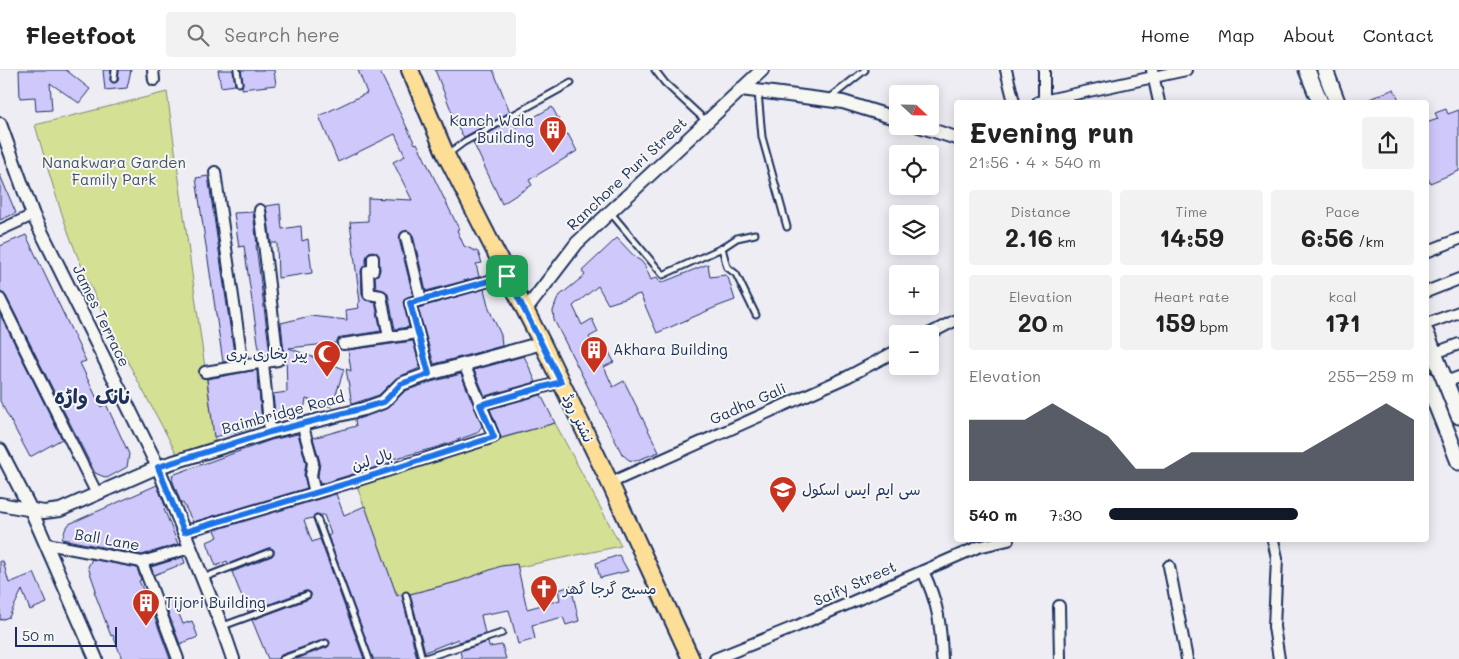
<!DOCTYPE html>
<meta charset="utf-8">
<style>
body{margin:0;font-family:Mali,"Playpen Sans Arabic",sans-serif;background:#f2f2f2;color:#222;height:100vh;display:flex;flex-direction:column;font-size:19px;white-space:nowrap}
*{box-sizing:border-box;margin:0}
p{font-size:16px;color:#767676}
.icon{flex:none;width:28px;height:28px;fill:none;stroke:currentColor;stroke-width:2;stroke-linecap:round;stroke-linejoin:round}
.map{position:relative;flex:1;overflow:hidden}
.side{position:absolute;left:954px;top:30px;width:475px;height:442px;display:flex;flex-direction:column;background:#fff;border-radius:5px;box-shadow:0 2px 12px #0003}
.side>*{flex:none}
.needle{width:32px;rotate:112deg}
.buttons{position:absolute;left:889px;top:15px;display:grid;gap:10px}
.buttons a{display:grid;place-items:center;width:50px;height:50px;border-radius:5px;background:#fff;box-shadow:0 2px 12px #0003;font-size:25px}
.scale{position:absolute;left:15px;bottom:12px;width:102px;box-sizing:border-box;padding-left:5px;border:2px solid #1b2f5e;border-top:0;font-size:14px;line-height:18px;white-space:nowrap;color:#1b2f5e;-webkit-text-stroke:4px #f6f6f2;paint-order:stroke}
.pin{position:absolute;display:grid;place-items:center;width:42px;height:42px;color:#fff;margin:-21px;border-radius:10px;box-shadow:0 2px 8px #0006}
.round{display:grid;place-items:center;flex:none;width:52px;height:52px;border-radius:5px;background:#f2f2f2}
.overview{display:flex;align-items:center;justify-content:space-between;height:85px;padding:0 15px}
h1{font-size:28px;font-weight:800;line-height:38px}
.figures{display:grid;grid-template-columns:repeat(3,1fr);gap:8px;height:85px;padding:5px 15px}
.figures div{display:grid;align-content:center;border-radius:5px;background:#f2f2f2;text-align:center}
.figures b{font-size:25px;font-weight:800}
.figures small{font-size:14px;font-weight:400}
.figures p{font-size:14px}
.chart{height:140px;padding:10px 15px}
.chart p{display:flex;justify-content:space-between}
.chart svg{width:100%;height:90px;margin-top:5px;fill:#111827;opacity:.7}
ul{padding:0 15px;list-style:none;font-size:16px}
li{display:grid;grid-template-columns:80px 60px 1fr;align-items:center;height:38px}
li i{height:12px;border-radius:6px;background:#111827}
header{display:flex;align-items:center;gap:30px;box-sizing:border-box;height:70px;padding:0 25px;background:#fff;border-bottom:1px solid #e0e0e0}
header strong{font-size:24px}
nav{display:flex;gap:28px;margin-inline-start:auto;font-size:18px}
.search{width:350px;height:45px;background:#f2f2f2;display:flex;align-items:center;gap:12px;box-sizing:border-box;padding:0 18px;border-radius:5px;color:#767676;font-size:19px}
.map>svg:first-child{display:block}
</style>
<header>
<strong>Fleetfoot</strong>
<div class="search"><svg class="icon" aria-label="search" viewBox="0 0 24 24"><circle cx="10" cy="10" r="6"/><path d="M15 15l6 6"/></svg>Search here</div>
<nav><a>Home</a><a>Map</a><a>About</a><a>Contact</a></nav>
</header>
<div class="map">
<svg width="1459" height="589" viewBox="0 0 1459 589">
<rect width="100%" height="100%" fill="#eeedf4"/>
<filter id="ink" filterUnits="userSpaceOnUse"><feTurbulence type="fractalNoise" baseFrequency=".02" numOctaves="2"/><feDisplacementMap in="SourceGraphic" scale="10" xChannelSelector="R" yChannelSelector="G"/><feConvolveMatrix kernelMatrix="1 2 1 2 8 2 1 2 1" color-interpolation-filters="sRGB"/></filter>
<g filter="url(#ink)">
<g fill="#d4e093" stroke="#788878">
<path d="M167,22L216,378L180,390C145,323 106,256 77,185C60,143 48,99 35,55Z"/>
<path d="M555,353L621,476L495,502L406,525H399L394,518L355,411Z"/>
</g>
<g fill="#cfc8fb" stroke="#1b2f5e">
<path d="M19,0H66L90,19L79,33L50,13L52,40L36,41L35,27L20,28Z"/>
<path d="M103,0H111L110,10L114,13L118,11L119,0H131L127,18L105,20Z"/>
<path d="M218,0H233L235,15L221,17Z"/>
<path d="M241,0H274L276,15L242,19L243,12Z"/>
<path d="M358,0H379L415,74L417,73L459,159L457,160L464,176L478,182L482,193L476,194L479,207L426,221L413,165L408,161L402,162L399,169L413,225L405,228L403,232L409,257L395,259L388,224L385,221L376,218L375,206L379,203L380,200L379,185L373,181L369,182L366,188V194L362,198L361,201L362,224L365,230L375,232L381,261L342,267L338,269L336,273L289,278L344,299L332,337L306,329L304,340H282L283,343L275,345L273,324L287,322L286,283H284L281,253L310,246L347,250L346,240L359,238L358,233L360,232L350,152L368,151V128L412,130L393,92L405,86L395,64L338,92L319,46L367,23Z"/>
<path d="M435,0H493L510,42L464,67L459,60Z"/>
<path d="M1394,19L1400,32H1362Z"/>
<path d="M552,37L567,65L568,64L577,81L529,110L532,115L502,134L473,72L513,50L516,57Z"/>
<path d="M1446,39L1448,44L1459,40V101L1430,113L1426,103V53L1438,49L1435,43Z"/>
<path d="M0,105L16,143L0,150Z"/>
<path d="M208,106L235,290L223,292L196,108Z"/>
<path d="M280,134L282,159L301,156L302,171L308,169L312,203L278,208L277,173H271L266,136Z"/>
<path d="M253,142L257,175H256L270,284L260,286L244,176L239,177L234,143Z"/>
<path d="M26,165L86,291L80,293L101,337L106,334L129,384L127,397L107,408L95,403L6,226L0,222V176Z"/>
<path d="M617,168L636,188L641,191L645,196L651,210L657,207L661,213L708,194L710,207L725,205L728,207L735,230L716,237L657,263L640,224L608,234L598,216L573,236L582,255L592,249L598,262L589,267L598,286L608,280L614,292L604,297L613,317L624,311L659,382L635,391L629,390L622,384L554,250L553,241L558,227L585,205L582,201Z"/>
<path d="M484,219L489,239L501,265L502,276L434,294L418,238Z"/>
<path d="M0,244L62,369L30,387L0,331Z"/>
<path d="M413,271L420,298L398,307L379,325L352,334L346,299L351,301L348,280Z"/>
<path d="M524,286L536,312L485,326L474,300Z"/>
<path d="M257,300L258,321H259L262,351L250,352L251,358L214,367L207,309Z"/>
<path d="M461,304L482,356L477,363L438,377L389,390L390,393L320,414L318,406L320,392L313,368L356,356L355,350L386,339L405,321L431,312Z"/>
<path d="M541,325L555,353L501,368L500,364L490,339Z"/>
<path d="M298,364L306,393L304,405L307,418L193,452L183,433H181L172,409L173,408L172,405L271,370Z"/>
<path d="M157,415L166,438L164,439L178,474L142,485L62,469L65,460L69,454Z"/>
<path d="M336,424L344,445L365,436L397,526L401,524L402,526L417,589H373L328,466L331,464L324,445H320L316,444L313,448L304,450L312,472L320,469L364,589H296L328,577L330,572L326,569L281,585L279,589H268L252,550L309,529L311,526V523L308,521H305L248,542L232,502L272,486L274,483V480L271,478H268L228,494L227,491L216,496L207,472L218,467L215,460Z"/>
<path d="M619,485L628,501L600,508L596,493Z"/>
<path d="M183,487L185,493L154,505L151,497Z"/>
<path d="M92,489L137,498L141,510L139,511L151,537L170,589H122L113,565L111,566L94,521L96,520L88,497Z"/>
<path d="M0,491H3L9,513L34,503L47,533L30,540L22,520L9,547L0,550Z"/>
<path d="M517,494L527,539L560,530L558,520L571,516L579,551L566,555L563,547L532,555L535,569L518,574L509,540L481,545L485,564L459,572L458,569L425,582L410,524L457,512L501,496Z"/>
<path d="M173,529L183,554L192,551L198,567L180,574L164,532Z"/>
<path d="M488,572L489,577L502,575L506,589H462L460,581Z"/>
</g>
<g fill="none" stroke-linecap="round" stroke-linejoin="round">
<defs>
<g id="service">
<path d="M237,0L239,13"/>
<path d="M655,0L665,13L706,51"/>
<path d="M114,9L115,0"/>
<path d="M758,22L762,67L787,157"/>
<path d="M830,28L865,0"/>
<path d="M448,84L464,72L571,13"/>
<path d="M610,142L663,205L722,178L737,168L755,164"/>
<path d="M722,178L727,197L736,204L756,245"/>
<path d="M317,448L369,589"/>
<path d="M203,508L270,482"/>
<path d="M406,525L422,589"/>
<path d="M223,556L307,525"/>
<path d="M283,589L326,573"/>
<path d="M422,589L502,563"/>
</g>
<g id="minor">
<path d="M153,0L154,10"/>
<path d="M1006,0L1014,32"/>
<path d="M1152,0L1159,32"/>
<path d="M1044,31V0"/>
<path d="M1038,32L1186,0"/>
<path d="M215,102L243,296"/>
<path d="M0,160L33,145"/>
<path d="M406,167L421,230"/>
<path d="M1426,182L1459,169"/>
<path d="M373,188V200L368,201L369,224L381,226L389,267"/>
<path d="M1426,222L1459,209"/>
<path d="M0,229L97,424"/>
<path d="M1426,254L1459,242"/>
<path d="M929,264L956,250"/>
<path d="M343,274L418,263"/>
<path d="M1435,283L1459,274"/>
<path d="M263,293L270,362"/>
<path d="M205,302L278,290L260,140"/>
<path d="M429,304L410,233L507,206"/>
<path d="M1446,312L1459,307"/>
<path d="M480,335L561,312"/>
<path d="M302,353L313,393L311,406L315,423"/>
<path d="M610,413L847,307L898,280"/>
<path d="M183,462L355,411L494,367L464,294"/>
<path d="M1273,470L1277,488L1274,557L1279,589"/>
<path d="M47,474L142,492L190,478"/>
<path d="M142,492L178,589"/>
<path d="M1169,496L1187,589"/>
<path d="M923,501C938,533 941,554 942,589"/>
<path d="M1059,536L1060,589"/>
<path d="M715,589L797,556L978,477L1008,470"/>
</g>
<g id="tertiary">
<path d="M741,19L843,32L898,49"/>
<path d="M0,54L33,145L158,397L222,557L233,589"/>
<path d="M919,56L956,68"/>
<path d="M525,241L577,173L762,0"/>
<path d="M0,380L31,440L96,589"/>
<path d="M0,434L44,442L60,440L158,397L270,362L364,339L383,332L401,314L429,304L542,273"/>
</g>
<g id="secondary">
<path d="M1307,0L1320,32"/>
<path d="M1325,0L1337,32"/>
<path d="M1426,263L1459,346"/>
<path d="M1426,309L1459,392"/>
</g>
<path id="primary" d="M410,0L446,85L542,273L610,413L691,589"/>
</defs>
<use href="#service" stroke="#1b2f5e" stroke-width="9"/>
<use href="#minor" stroke="#1b2f5e" stroke-width="14"/>
<use href="#tertiary" stroke="#1b2f5e" stroke-width="16"/>
<use href="#secondary" stroke="#1b2f5e" stroke-width="19"/>
<use href="#primary" stroke="#1b2f5e" stroke-width="20"/>
<use href="#service" stroke="#f6f6f2" stroke-width="5"/>
<use href="#minor" stroke="#f6f6f2" stroke-width="10"/>
<use href="#tertiary" stroke="#f6f6f2" stroke-width="12"/>
<use href="#secondary" stroke="#f6f6f2" stroke-width="15"/>
<use href="#primary" stroke="#fcde96" stroke-width="16"/>
</g>
</g>
<g fill="none" stroke-linecap="round" stroke-linejoin="round" filter="url(#ink)">
<defs>
<path id="route" d="M507,206L561,312L480,335L494,367L355,411L184,462L158,397L270,362L364,338L384,332L401,314L429,304L410,233Z"/>
</defs>
<use href="#route" stroke="#fff" stroke-width="10"/>
<use href="#route" stroke="#1a73e8" stroke-width="6"/>
</g>
<defs>
<symbol id="building-pin" viewBox="-11 -11 22 30"><path d="M0 17L-7.5 6A9.5 9.5 0 1 1 7.5 6Z" fill="#c8321e" stroke="#f6f6f2"/><path d="M-4-6H4V6H1V3H-1V6H-4ZM-2.5-4.3h1.7v1.8h-1.7ZM.8-4.3h1.7v1.8H.8ZM-2.5-1h1.7V.8h-1.7ZM.8-1h1.7V.8H.8Z" fill="#fff"/></symbol>
<symbol id="mosque-pin" viewBox="-11 -11 22 30"><path d="M0 17L-7.5 6A9.5 9.5 0 1 1 7.5 6Z" fill="#c8321e" stroke="#f6f6f2"/><path d="M3.5-4.9A6 6 0 1 0 3.5 4.9A5 5 0 1 1 3.5-4.9Z" fill="#fff"/></symbol>
<symbol id="school-pin" viewBox="-11 -11 22 30"><path d="M0 17L-7.5 6A9.5 9.5 0 1 1 7.5 6Z" fill="#c8321e" stroke="#f6f6f2"/><path d="M0-5L7-2L0 1L-7-2ZM-4 1L0 2.5L4 1V4Q0 6-4 4Z" fill="#fff"/></symbol>
<symbol id="church-pin" viewBox="-11 -11 22 30"><path d="M0 17L-7.5 6A9.5 9.5 0 1 1 7.5 6Z" fill="#c8321e" stroke="#f6f6f2"/><path d="M-1.2-6h2.4v3.5h3.3v2.4h-3.3V6h-2.4V-.1h-3.3v-2.4h3.3Z" fill="#fff"/></symbol>
</defs>
<g fill-rule="evenodd">
<use href="#building-pin" x="537" y="44" width="32" height="43"/>
<use href="#building-pin" x="578" y="264" width="32" height="43"/>
<use href="#mosque-pin" x="311" y="268" width="32" height="43"/>
<use href="#school-pin" x="767" y="404" width="32" height="43"/>
<use href="#church-pin" x="528" y="503" width="32" height="43"/>
<use href="#building-pin" x="130" y="517" width="32" height="43"/>
</g>
<g text-anchor="middle" stroke-width="4" stroke-linejoin="round" paint-order="stroke">
<g font-size="15" fill="#1b2f5e" stroke="#f6f6f2" text-anchor="start">
<text x="534" y="56" text-anchor="end">Kanch Wala<tspan x="534" dy="17">Building</tspan></text>
<text x="613" y="285">Akhara Building</text>
<text x="308" y="289" text-anchor="end">پیر بخاری ہری</text>
<text x="802" y="425">سی ایم ایس اسکول</text>
<text x="563" y="524">مسیح گرجا گھر</text>
<text x="165" y="538">Tijori Building</text>
</g>
<g font-size="15" fill="#405269" stroke="#f6f6f2">
<text x="114" y="98">Nanakwara Garden<tspan x="114" dy="17">Family Park</tspan></text>
</g>
<g font-size="15" fill="#1b2f5e" stroke="#f6f6f2">
<text transform="translate(627 104) rotate(-43)" y="5">Ranchore Puri Street</text>
<text transform="translate(101 246) rotate(64)" y="5">James Terrace</text>
<text transform="translate(748 334) rotate(-24)" y="5">Gadha Gali</text>
<text transform="translate(283 343) rotate(-15)" y="5">Baimbridge Road</text>
<text transform="translate(578 348) rotate(64)" y="5">نشتر روڈ</text>
<text transform="translate(372 390) rotate(-18)" y="5">بال لین</text>
<text transform="translate(107 470) rotate(10)" y="5">Ball Lane</text>
<text transform="translate(855 514) rotate(-24)" y="5">Saify Street</text>
</g>
<g font-size="20" font-weight="bold" fill="#1b2f5e" stroke="#f6f6f2">
<text x="93" y="334">نانک واڑہ</text>
</g>
</g>
</svg>
<div class="buttons">
<a><svg class="needle" viewBox="-14 -14 28 28"><path d="M0-13l5 13h-10z" fill="#e53935"/><path d="M0 13l5-13h-10z" fill="#767676"/></svg></a>
<a><svg class="icon" aria-label="locate" viewBox="0 0 24 24"><circle cx="12" cy="12" r="6"/><path d="M12 2v4M12 18v4M2 12h4M18 12h4"/></svg></a>
<a><svg class="icon" aria-label="layers" viewBox="0 0 24 24"><path d="M12 4l9 5-9 5-9-5zM3 14l9 5 9-5"/></svg></a>
<a>+</a>
<a>−</a>
</div>
<div class="scale">50 m</div>
<div class="pin" style="left:507px;top:206px;background:#1e9e55"><svg class="icon" aria-label="arrive" viewBox="0 0 24 24"><path d="M6 21V4h12l-3 4 3 4H6"/></svg></div>
<section class="side">
<div class="overview"><div><h1>Evening run</h1><p>21:56 · 4 × 540 m</p></div><a class="round"><svg class="icon" aria-label="share" viewBox="0 0 24 24"><path d="M12 15V3M7 8l5-5 5 5M5 13v7h14v-7"/></svg></a></div>
<div class="figures">
<div><p>Distance</p><b>2.16<small> km</small></b></div>
<div><p>Time</p><b>14:59</b></div>
<div><p>Pace</p><b>6:56<small> /km</small></b></div>
</div>
<div class="figures">
<div><p>Elevation</p><b>20<small> m</small></b></div>
<div><p>Heart rate</p><b>159<small> bpm</small></b></div>
<div><p>kcal</p><b>171</b></div>
</div>
<div class="chart"><p><span>Elevation</span>255–259 m</p>
<svg viewBox="0 0 160 44" preserveAspectRatio="none"><path d="M0 44V14L10 14L20 14L30 6L40 14L50 22L60 38L70 38L80 30L90 30L100 30L110 30L120 30L130 22L140 14L150 6L160 14V44z"/></svg>
</div>
<ul>
<li><b>540 m</b>7:30<i style="width:62%"></i></li>
</ul>
</section>
</div>
